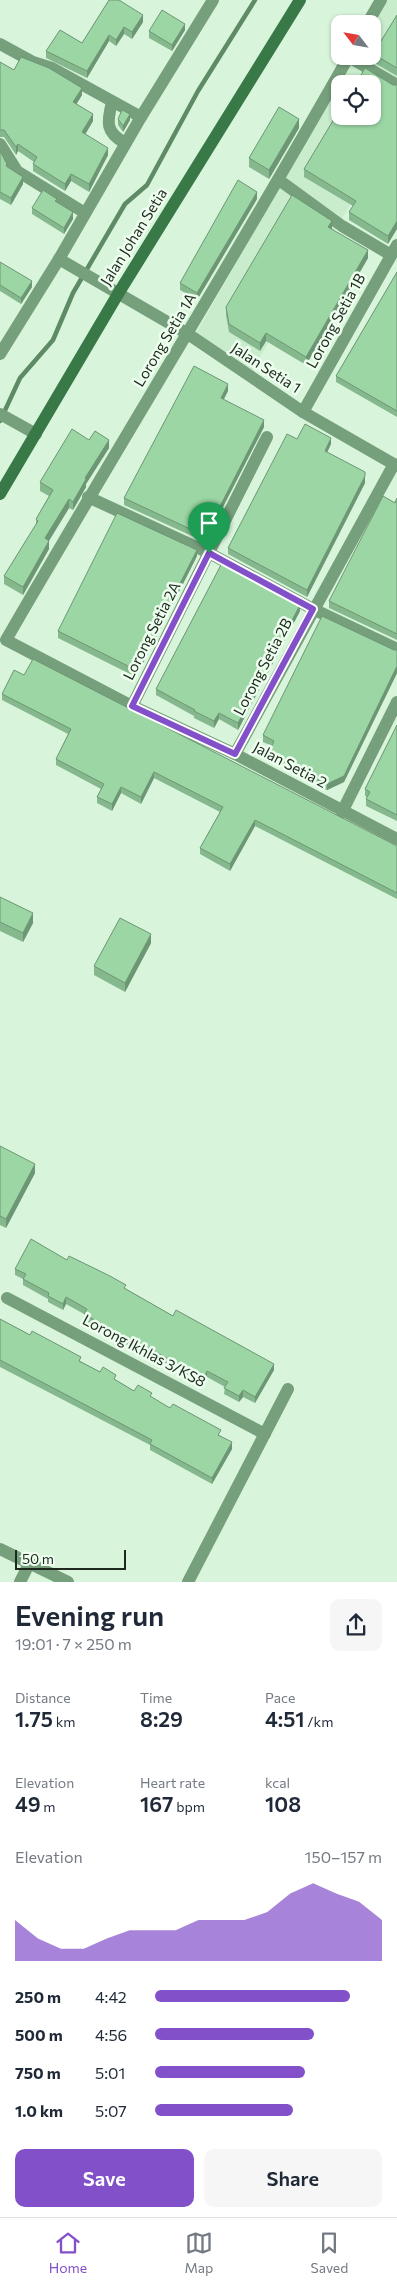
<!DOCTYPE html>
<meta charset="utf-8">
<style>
body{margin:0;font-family:Commissioner,sans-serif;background:#f6f6f7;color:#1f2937;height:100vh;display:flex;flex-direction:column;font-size:19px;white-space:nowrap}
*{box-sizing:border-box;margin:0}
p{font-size:16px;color:#747a83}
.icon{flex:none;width:28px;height:28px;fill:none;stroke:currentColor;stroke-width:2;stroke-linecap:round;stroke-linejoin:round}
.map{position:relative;height:1582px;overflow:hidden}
.sheet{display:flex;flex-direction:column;background:#fff;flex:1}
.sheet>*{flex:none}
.needle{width:32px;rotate:301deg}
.tools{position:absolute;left:331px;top:15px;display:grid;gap:10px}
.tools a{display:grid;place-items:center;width:50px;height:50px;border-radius:10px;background:#fff;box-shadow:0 1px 4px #0004;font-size:25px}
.scale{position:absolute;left:15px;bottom:12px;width:111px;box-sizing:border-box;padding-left:5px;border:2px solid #1e281f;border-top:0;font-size:14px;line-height:18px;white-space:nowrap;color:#1e281f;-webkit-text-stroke:4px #edfeef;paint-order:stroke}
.pin{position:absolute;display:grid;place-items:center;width:42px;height:42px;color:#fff;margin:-51px -21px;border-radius:50% 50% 50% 0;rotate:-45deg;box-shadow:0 0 5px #0007}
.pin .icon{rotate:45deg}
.round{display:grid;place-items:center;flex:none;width:52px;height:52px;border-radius:10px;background:#f6f6f7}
.headline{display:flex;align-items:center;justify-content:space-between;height:85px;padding:0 15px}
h1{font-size:28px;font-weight:600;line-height:38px}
.figures{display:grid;grid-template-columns:repeat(3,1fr);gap:8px;height:85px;padding:5px 15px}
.figures div{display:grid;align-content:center}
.figures b{font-size:21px;font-weight:600}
.figures small{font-size:14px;font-weight:400}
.figures p{font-size:14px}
.chart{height:140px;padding:10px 15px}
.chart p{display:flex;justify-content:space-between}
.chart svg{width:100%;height:90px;margin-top:5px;fill:#8251c9;opacity:.7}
.cta{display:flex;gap:10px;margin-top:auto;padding:10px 15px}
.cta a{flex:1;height:58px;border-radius:10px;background:#8251c9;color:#fff;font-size:20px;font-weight:600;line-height:58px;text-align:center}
.cta a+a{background:#f6f6f7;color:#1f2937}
ul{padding:0 15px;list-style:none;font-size:16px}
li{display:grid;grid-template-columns:80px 60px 1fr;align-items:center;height:38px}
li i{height:12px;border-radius:6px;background:#8251c9}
.tab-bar{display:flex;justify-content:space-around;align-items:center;height:70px;border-top:1px solid #e0e1e3;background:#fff;font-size:14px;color:#747a83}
.tab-bar a{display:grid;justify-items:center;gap:2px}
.tab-bar .current{color:#8251c9}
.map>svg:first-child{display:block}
</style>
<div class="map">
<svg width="397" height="1582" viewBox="0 0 397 1582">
<rect width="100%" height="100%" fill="#d8f5db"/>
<path fill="#c9eccd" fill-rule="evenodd" d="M386,0H397V126L251,372L196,333L355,56H372L373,25ZM340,84H372V116H340Z"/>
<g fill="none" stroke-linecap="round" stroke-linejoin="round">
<path stroke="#5f8a66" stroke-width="4.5" d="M0,421L20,378L53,340L73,293L125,204L147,185L198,91L255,0"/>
<g stroke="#769f7c" stroke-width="12">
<path d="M367,24L381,0"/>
<path d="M0,44L33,62L52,68L141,117"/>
<path d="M349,56C238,253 119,444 6,640L132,706L235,754L397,839"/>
<path d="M349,57L397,85"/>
<path d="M112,102C107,122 105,132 125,143"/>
<path d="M0,144L17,171L85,213"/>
<path d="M279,180L342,226L391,255"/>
<path d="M59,259L188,334L303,412L397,466"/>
<path d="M0,354L59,259L141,117L213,0"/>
<path d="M303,412L397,245"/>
<path d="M0,414L36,434"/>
<path d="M88,497L209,553L313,609L397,649"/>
<path d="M132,706L267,437"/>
<path d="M235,754L394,464"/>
<path d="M342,812L397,702"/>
<path d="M7,1298L265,1434"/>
<path d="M0,1549L68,1582"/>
<path d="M20,1582L29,1564"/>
<path d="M188,1582L288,1389"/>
</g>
<path stroke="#387947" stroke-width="12" d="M0,494L118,294L300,0"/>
</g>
<g fill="#86b88e">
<path d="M109,0L143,22L132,39L124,34L116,46L109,41L87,78L46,58V51L82,43Z"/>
<path d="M397,15V76L373,62V54Z"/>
<path d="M185,30L172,51L149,38V31Z"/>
<path d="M0,62L14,70L82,95L76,104L93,121L85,134L108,155L89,192L71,181L65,191L33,171V164L34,162L18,151L16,155L4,137H0Z"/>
<path d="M393,85L388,244L349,220V212L353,206L304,177V169Z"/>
<path d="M118,119L130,120L123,132L118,125Z"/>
<path d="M299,128L269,179L249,167V158Z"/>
<path d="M0,151L7,167L23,184L11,205L0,199Z"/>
<path d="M257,199L197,300L180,290V283Z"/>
<path d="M32,208L73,219L64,234L32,214Z"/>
<path d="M332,229L368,258L306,365L266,341L260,351L229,332L226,315V307Z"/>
<path d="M0,262L32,287L21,304L0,291Z"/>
<path d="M397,272V417L336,382V376Z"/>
<path d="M228,391L223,400L264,427L205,542L124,505V498Z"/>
<path d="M297,439L331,444L327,452L365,483L307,597L228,554V548Z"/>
<path d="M89,440L109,448L86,484V487L73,510L69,508L49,541V549L23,595L4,584V576L36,525V519L49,496L40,491V482Z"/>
<path d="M397,498V640L329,608V601Z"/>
<path d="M197,556L136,677L58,638V631Z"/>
<path d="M300,611L238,730L219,719L214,728L194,718V716L156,695V689Z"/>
<path d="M394,650H397V673L344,782L327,790L268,760V754L272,746L263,742V735Z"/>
<path d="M24,675L397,846V899L255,826L230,871L200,854V848L220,812L154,778L141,804L121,793L112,811L97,803V797L101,789L56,765V759L68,734L2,700V694Z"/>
<path d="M397,725V821L366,806V799L367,797L365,796V789Z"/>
<path d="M0,897L33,923L23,942L0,931Z"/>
<path d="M151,943L125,992L94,975V966Z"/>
<path d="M0,1146L35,1173L6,1228L0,1225Z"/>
<path d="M67,1260L126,1289L173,1316L274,1370L255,1403L243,1397L239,1402L224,1394L225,1387L207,1377L204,1384L135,1347L134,1349L84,1320V1314L66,1304L63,1310L48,1302V1299L23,1285V1279L15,1275V1269Z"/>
<path d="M0,1319L116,1380L134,1391L152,1398L221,1436L232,1449L212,1484L150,1450V1445L0,1367Z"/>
</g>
<g fill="#6d9674">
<path d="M143,15V22L132,39V32Z"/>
<path d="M185,24V30L172,51V45Z"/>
<path d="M124,27V34L116,46V40Z"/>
<path d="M109,35V41L87,78V71Z"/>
<path d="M82,88V95L73,110V102Z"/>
<path d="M93,114V121L82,140V132Z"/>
<path d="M130,114V120L123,132V126Z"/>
<path d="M299,119V128L269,179V170Z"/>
<path d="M18,144V151L16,155V147Z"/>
<path d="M108,148V155L89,192V184Z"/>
<path d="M71,174V181L65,191V184Z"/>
<path d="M23,177V184L11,205V198Z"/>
<path d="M257,192V199L197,300V293Z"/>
<path d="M73,212V219L64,234V228Z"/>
<path d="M332,221V229L328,235V227Z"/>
<path d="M397,221V229L388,244V236Z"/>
<path d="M368,250V258L306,365V357Z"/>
<path d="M32,281V287L21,304V298Z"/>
<path d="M266,333V341L260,351V343Z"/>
<path d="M228,384V391L221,405V398Z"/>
<path d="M264,420V427L205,542V536Z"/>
<path d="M331,438V444L325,457V451Z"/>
<path d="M109,440V448L86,484V487L73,510V502L85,478Z"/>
<path d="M365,476V483L307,597V590Z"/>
<path d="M69,499V508L45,547V538Z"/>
<path d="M49,541V549L23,595V587Z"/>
<path d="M197,550V556L136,677V670Z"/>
<path d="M300,605V611L238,730V723Z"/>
<path d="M397,666V673L344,782L327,790V784Z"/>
<path d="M219,713V719L214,728V721Z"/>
<path d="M154,772V778L141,804V797Z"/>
<path d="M121,787V793L112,811V804Z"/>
<path d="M255,820V826L230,871V864Z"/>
<path d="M33,913V923L23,942V933Z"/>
<path d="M151,934V943L125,992V983Z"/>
<path d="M35,1164V1173L6,1228V1219Z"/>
<path d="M66,1297V1304L63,1310V1304Z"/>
<path d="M274,1364V1370L255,1403V1397Z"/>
<path d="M207,1371V1377L204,1384V1378Z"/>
<path d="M243,1390V1397L239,1402V1396Z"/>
<path d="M232,1442V1449L212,1484V1478Z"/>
</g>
<g fill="#9cd6a5" stroke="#6d9674">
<path d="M109,0H119L143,15L132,32L124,27L116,40L109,35L87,71L46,51L60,30L82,43Z"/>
<path d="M162,10L185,24L172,45L149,31Z"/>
<path d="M397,15V68L373,54Z"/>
<path d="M21,57L49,68L82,88L73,102L93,114L82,132L108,148L89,184L71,174L65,184L33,164L37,157L18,144L16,147L4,130H0V62L14,70Z"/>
<path d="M365,68L393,85H397V221L388,236L349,212L356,201L304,169L340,109V116H372V84H356Z"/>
<path d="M279,107L299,119L269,170L249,158Z"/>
<path d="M122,110L130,114L123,126L118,119Z"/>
<path d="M0,151L7,164L6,166L23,177L11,198L0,192Z"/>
<path d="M238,180L257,192L197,293L180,283Z"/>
<path d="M43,190L57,199L55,201L73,212L64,228L32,208Z"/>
<path d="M292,195L332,221L328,227L368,250L306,357L266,333L260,343L229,324L226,307Z"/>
<path d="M0,262L32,281L21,298L0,285Z"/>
<path d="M397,272V411L336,376Z"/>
<path d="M194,366L228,384L221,398L264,420L205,536L124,498Z"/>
<path d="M305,424L331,438L325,451L365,472V476L307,590L228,548L287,434L297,439Z"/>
<path d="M72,429L89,440L95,431L109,440L85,478L86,479L73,502L69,499L45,538L49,541L23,587L4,576L38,521L36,519L53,490L40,482Z"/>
<path d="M383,496L395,503L397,498V634L329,601Z"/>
<path d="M117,513L197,550L136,670L58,631Z"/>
<path d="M222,563L300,605L238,723L219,713L214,721L194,711L195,710L156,689Z"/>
<path d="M322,616L394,650H397V666L344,776L327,784L268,754L274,741L263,735Z"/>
<path d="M33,659L397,846V893L255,820L230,864L200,848L223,807L154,772L141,797L121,787L112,804L97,797L104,784L56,759L71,729L2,694L14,670L24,675Z"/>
<path d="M397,725V815L366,799L370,792L365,789Z"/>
<path d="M0,897L33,913L23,933L0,922Z"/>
<path d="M120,918L151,934L125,983L94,966Z"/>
<path d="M0,1146L35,1164L6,1219L0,1216Z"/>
<path d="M31,1239L67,1260L69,1256L110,1276L126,1285L124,1288L173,1316L176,1310L274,1364L255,1397L243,1390L239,1396L224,1388L228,1382L207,1371L204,1378L135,1341L134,1342L84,1314L87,1309L66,1297L63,1304L48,1296L49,1293L23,1279L26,1274L15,1269Z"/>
<path d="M0,1319L30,1335L32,1331L81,1357L79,1361L100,1372L103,1367L116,1375L114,1379L134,1391L138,1385L152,1393L150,1396L170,1408L173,1404L221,1430L218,1435L232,1442L212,1478L150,1444L152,1440L0,1360Z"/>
</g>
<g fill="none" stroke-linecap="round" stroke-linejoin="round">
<defs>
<path id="route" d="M209,553L313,609L235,754L132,706Z"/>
</defs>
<use href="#route" stroke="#fff" stroke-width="10"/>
<use href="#route" stroke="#8251c9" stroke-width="6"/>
</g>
<g text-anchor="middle" stroke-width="5" stroke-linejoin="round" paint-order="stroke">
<g font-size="15" fill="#1e281f" stroke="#edfeef">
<text transform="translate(134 237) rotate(-58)" y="5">Jalan Johan Setia</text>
<text transform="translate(336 321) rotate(-61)" y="5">Lorong Setia 1B</text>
<text transform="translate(165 340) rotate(-59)" y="5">Lorong Setia 1A</text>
<text transform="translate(266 368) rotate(33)" y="5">Jalan Setia 1</text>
<text transform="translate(152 631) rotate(-63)" y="5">Lorong Setia 2A</text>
<text transform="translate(263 667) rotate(-62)" y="5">Lorong Setia 2B</text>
<text transform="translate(290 765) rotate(28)" y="5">Jalan Setia 2</text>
<text transform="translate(144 1351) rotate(28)" y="5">Lorong Ikhlas 3/KS8</text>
</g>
</g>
</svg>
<div class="tools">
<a><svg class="needle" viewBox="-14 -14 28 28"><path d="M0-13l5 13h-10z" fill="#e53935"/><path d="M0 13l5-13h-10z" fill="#747a83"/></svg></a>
<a><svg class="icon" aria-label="locate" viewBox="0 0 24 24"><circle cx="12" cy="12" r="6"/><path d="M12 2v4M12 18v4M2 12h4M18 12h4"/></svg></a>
</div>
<div class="scale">50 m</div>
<div class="pin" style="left:209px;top:553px;background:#1e9e55"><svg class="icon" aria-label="arrive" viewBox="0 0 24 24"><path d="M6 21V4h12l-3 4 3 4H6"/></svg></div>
</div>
<section class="sheet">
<div class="headline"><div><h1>Evening run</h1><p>19:01 · 7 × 250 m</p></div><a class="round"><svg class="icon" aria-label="share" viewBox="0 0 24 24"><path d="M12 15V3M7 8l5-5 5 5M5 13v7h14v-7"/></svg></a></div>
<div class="figures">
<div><p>Distance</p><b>1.75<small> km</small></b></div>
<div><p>Time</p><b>8:29</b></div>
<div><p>Pace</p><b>4:51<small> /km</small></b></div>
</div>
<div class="figures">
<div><p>Elevation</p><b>49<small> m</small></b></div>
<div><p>Heart rate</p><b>167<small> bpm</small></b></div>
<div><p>kcal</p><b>108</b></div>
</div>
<div class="chart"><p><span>Elevation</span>150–157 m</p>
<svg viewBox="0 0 160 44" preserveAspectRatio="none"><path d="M0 44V24L10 33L20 38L30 38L40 33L50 29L60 29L70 29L80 24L90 24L100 24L110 20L120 11L130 6L140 11L150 15L160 24V44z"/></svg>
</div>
<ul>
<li><b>250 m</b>4:42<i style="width:86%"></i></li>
<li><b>500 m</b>4:56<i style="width:70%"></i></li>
<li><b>750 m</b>5:01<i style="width:66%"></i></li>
<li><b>1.0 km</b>5:07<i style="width:61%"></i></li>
</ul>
<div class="cta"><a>Save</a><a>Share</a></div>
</section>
<nav class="tab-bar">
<a class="current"><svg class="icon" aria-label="home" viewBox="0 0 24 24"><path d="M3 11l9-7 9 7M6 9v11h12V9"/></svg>Home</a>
<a><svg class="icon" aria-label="map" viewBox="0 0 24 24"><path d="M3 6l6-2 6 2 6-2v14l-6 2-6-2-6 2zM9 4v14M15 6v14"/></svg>Map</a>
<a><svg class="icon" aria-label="saved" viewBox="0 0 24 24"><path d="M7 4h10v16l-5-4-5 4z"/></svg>Saved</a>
</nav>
